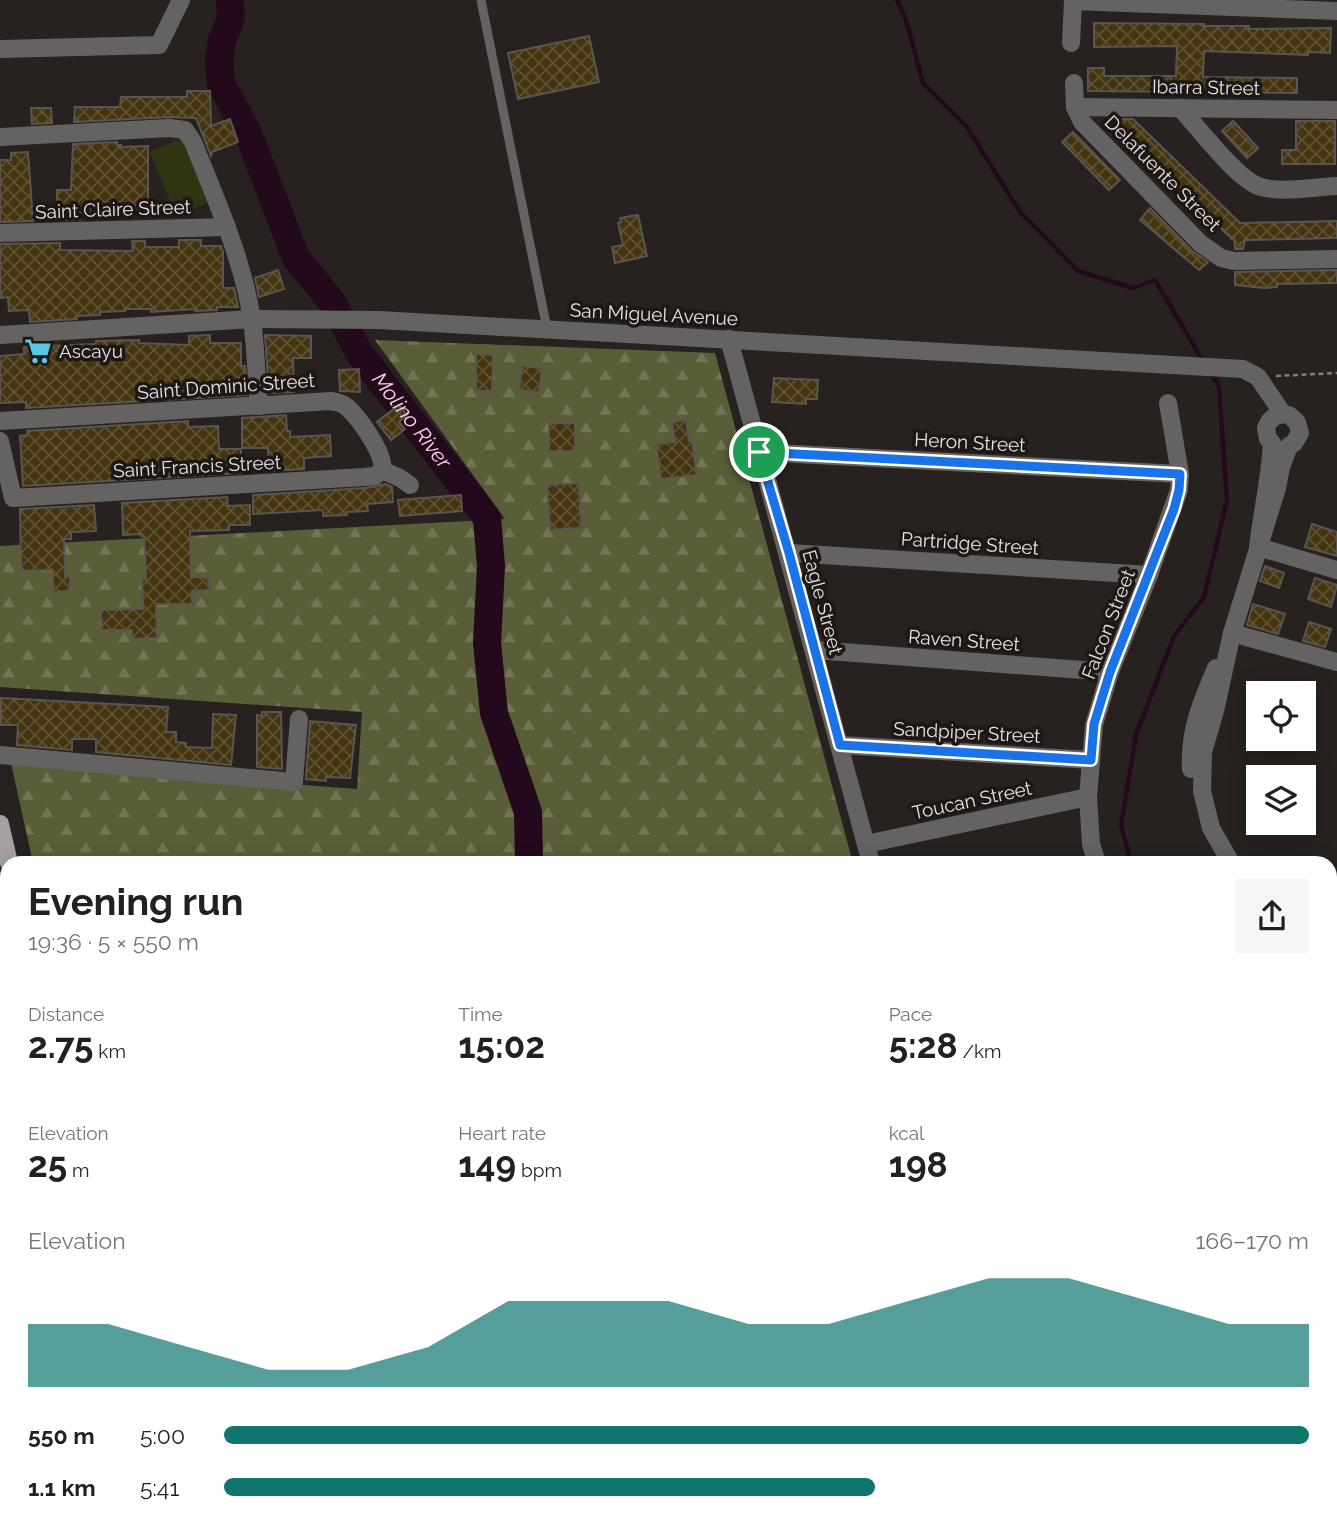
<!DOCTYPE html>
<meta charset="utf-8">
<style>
body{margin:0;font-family:Raleway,sans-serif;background:#f6f6f6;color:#202124;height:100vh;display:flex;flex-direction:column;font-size:26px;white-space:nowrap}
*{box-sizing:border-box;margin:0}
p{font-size:23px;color:#757577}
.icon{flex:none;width:38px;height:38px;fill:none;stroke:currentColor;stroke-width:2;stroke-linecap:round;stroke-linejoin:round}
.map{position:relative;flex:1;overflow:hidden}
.side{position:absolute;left:0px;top:856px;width:1337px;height:674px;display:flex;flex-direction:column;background:#fff;border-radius:21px 21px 0 0;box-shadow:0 4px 18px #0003}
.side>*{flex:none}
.tools{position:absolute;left:1246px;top:681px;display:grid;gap:14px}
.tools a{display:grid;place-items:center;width:70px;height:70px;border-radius:0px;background:#fff;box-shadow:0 4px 18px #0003;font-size:35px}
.pin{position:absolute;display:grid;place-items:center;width:60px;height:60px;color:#fff;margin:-30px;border:4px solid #fff;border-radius:50%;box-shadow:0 2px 7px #0007}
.round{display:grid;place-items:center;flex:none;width:74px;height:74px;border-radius:0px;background:#f6f6f6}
.overview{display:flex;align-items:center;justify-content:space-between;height:119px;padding:0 28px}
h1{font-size:38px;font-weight:700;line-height:52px}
.stats{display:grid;grid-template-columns:repeat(3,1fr);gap:10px;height:119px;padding:7px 28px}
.stats div{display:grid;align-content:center}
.stats b{font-size:35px;font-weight:700}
.stats small{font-size:19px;font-weight:400}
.stats p{font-size:19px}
.chart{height:196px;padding:14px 28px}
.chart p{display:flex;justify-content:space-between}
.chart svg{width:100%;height:126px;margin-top:7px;fill:#0f766e;opacity:.7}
ul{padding:0 28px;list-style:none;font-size:23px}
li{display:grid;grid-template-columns:112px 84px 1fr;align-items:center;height:52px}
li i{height:18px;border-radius:9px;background:#0f766e}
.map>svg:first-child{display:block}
</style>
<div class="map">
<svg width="1337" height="1528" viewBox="0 0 1337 1528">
<defs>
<pattern id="forest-firs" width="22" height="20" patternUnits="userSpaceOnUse" patternTransform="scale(1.75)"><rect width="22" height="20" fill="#595e39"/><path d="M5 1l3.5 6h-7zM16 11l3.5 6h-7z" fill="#717555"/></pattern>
<pattern id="building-cross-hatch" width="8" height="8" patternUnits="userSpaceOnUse" patternTransform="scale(1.75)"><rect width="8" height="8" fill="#453410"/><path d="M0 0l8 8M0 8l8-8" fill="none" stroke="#605132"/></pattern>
</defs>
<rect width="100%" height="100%" fill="#27221f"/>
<path fill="url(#forest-firs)" d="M375,340L715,353L853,863H33L11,763L357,789L362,712L0,687V546L505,519Z"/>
<path fill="#303413" d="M183,138L209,202L176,216L150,152Z"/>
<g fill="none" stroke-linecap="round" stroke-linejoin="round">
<g stroke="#24081c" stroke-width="4.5">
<path d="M897,0L907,23L923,83L967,127L1020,212L1078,271L1133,288L1155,280L1203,361"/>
<path d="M1131,863L1121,825L1136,735L1174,636L1204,597L1227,500L1219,387L1210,371"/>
<path d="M1330,1123L1337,1127"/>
</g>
<g stroke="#24081c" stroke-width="28">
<path id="s1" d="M230,0L231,18L222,41L219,60L221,84L248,133L296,258L332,302L360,354L487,518L491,566L487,643L494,713L528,812L529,863"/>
<path d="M696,1522L698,1528"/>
</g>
</g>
<g fill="url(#building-cross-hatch)" stroke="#595651" stroke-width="2">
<path d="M1094,23L1204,24V26H1249V29L1331,28L1330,53L1308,52V55L1204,51L1203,77L1297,78V93L1088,91V68H1104V76H1176L1177,46L1094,47Z"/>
<path d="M589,36L599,82L518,99L508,53Z"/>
<path d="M187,91H210L211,126L230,119L238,142L212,152L211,156L196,118L168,117L74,122L75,107H120L121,97H187Z"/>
<path d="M31,108H51L52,123L32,124Z"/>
<path d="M1123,119H1133L1240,223L1337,221V238L1245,240L1243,249H1235L1234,237L1232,239L1116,126Z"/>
<path d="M1233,121L1258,148L1247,158L1222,131Z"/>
<path d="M1296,121H1335V164H1282V150H1296Z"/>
<path d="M1073,132L1120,180L1109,190L1062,142Z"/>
<path d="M117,142V145H121V147L148,146V212L80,213V220H57V190H71L73,144Z"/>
<path d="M28,152L33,221L0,222V160H11V153Z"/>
<path d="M1150,208L1192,251L1208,262L1199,270L1140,220Z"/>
<path d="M638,215L647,256L615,263L612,247L623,245L618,223L621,222L620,218Z"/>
<path d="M179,240H201V246H221L223,252V288H234L238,307H217V310L195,311V309L151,312V309H125V311L100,312V315L77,316V319L30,322L29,310L9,311L8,297L0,298V244L60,243V250L133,251L132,241H145V247H179Z"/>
<path d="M278,270L284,289L259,297L255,278Z"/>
<path d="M1337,270V283L1277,284V287L1265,288L1235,285V272Z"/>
<path d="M210,335V343H241V366H245L247,395L26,408V402L0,403V356L24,354V347L96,344V341L139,340V343L189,345V336Z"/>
<path d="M265,335L311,336V358H293L294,392L269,393Z"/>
<path d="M476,354L493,355L492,391H476Z"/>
<path d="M522,366L542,368L539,392L519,390Z"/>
<path d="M359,369L360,392L340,391L339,370Z"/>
<path d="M774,378L818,380L817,399H806V404L772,402Z"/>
<path d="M399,405L407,415L399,422L405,429L391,440L377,422Z"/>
<path d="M286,415L287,431H290V437L330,435L331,456L304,458V469L269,471L268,448H242V418Z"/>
<path d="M686,420L689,441L692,440L697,475L661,479L656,444L675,442L672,422Z"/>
<path d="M188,421V427L218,426L219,449H241V473L23,486L20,436L28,435L27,431Z"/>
<rect x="549" y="423" width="26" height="28"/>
<path d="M579,483L581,528L550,530L547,485Z"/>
<path d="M385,484L392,487L393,502L367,504L368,511L347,512V515L323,516V510L253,514V495L365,488Z"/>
<path d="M461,495L462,511L400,516L398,500Z"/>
<path d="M227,497L228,506L250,505V525H229V530L190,531L191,577H208L209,590L192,591V604H156L157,638L132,639V630H102L101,610L143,609L142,579H146L144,536H141V534L123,535L122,503Z"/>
<path d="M94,505L96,531L71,532V539H64L65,576H70V591L53,592V570L21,571L20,509Z"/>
<path d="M1312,524L1337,532V556L1305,547Z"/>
<path d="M1265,566L1284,573L1279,588L1260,581Z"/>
<path d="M1315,578L1337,585L1331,607L1308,599Z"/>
<path d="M1253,604L1285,614L1278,634L1247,625Z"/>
<path d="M1309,622L1331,629L1325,647L1303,641Z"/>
<path d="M1,698L168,707L166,732H176V742L186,743V747L212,748L213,714L236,715L231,765L96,752V739H72V750L17,745L18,725H1Z"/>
<path d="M262,712H281L282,769L257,767V715L262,716Z"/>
<path d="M310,721L356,725L350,778L326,777V781L306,779Z"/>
</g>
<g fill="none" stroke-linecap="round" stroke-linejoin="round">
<path stroke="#817d7a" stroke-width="2.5" stroke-dasharray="5 3.5" stroke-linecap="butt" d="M1276,376L1337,373"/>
<g stroke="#656262" stroke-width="9">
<path d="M481,0L547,329"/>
<path d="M0,1068H7"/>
</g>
<g stroke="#656262" stroke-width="18">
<path d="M1073,1L1337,11"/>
<path d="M1071,43L1073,0"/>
<path d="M0,49L159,45L181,0"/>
<path d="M1074,83L1075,107L1082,122L1200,243L1221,258L1234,261L1337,259"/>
<path d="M1075,107L1337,110"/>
<path d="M1180,108C1198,127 1238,181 1261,187C1284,193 1313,187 1337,186"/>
<path d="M0,137L169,128L185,130L193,142C216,200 243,259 252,320C256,348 256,378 259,406"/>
<path d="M0,233L227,227"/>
<path d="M0,335L252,319L379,320L1243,369L1258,377L1283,414"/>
<path d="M729,339L871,863"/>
<path d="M0,421L331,401C338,402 342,403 347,407C359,418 386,455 382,470"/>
<path d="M0,441L13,498L364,477L375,476L382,470"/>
<path d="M759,452L1180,474"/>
<path d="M382,470L400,478L410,485"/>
<path d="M1258,547L1337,570"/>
<path d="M789,553L1149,575"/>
<path d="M1232,633L1337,662"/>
<path d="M815,650L1110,672"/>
<path d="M840,745L1091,760"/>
<path d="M0,755L294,782L299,719"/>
<path d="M1191,769C1189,731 1201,703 1216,668"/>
<path d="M866,844L1088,797"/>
<path d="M1097,863L1091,844L1088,797L1094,725L1110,672L1149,575L1179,490L1180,474L1168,403"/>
<path d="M1231,863L1211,828L1202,791L1203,752L1215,711L1232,633L1277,488L1281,467L1289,446L1294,443L1300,433L1297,422L1289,415C1278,413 1270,417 1266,428L1268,439L1272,443C1270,478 1262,513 1258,547"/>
<path d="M1330,1028L1337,1039"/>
<path d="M1330,1057L1337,1068"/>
<path d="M1330,1169L1337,1173"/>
<path d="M1330,1275L1337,1302"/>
<path d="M1330,1426L1337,1442"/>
<path d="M1330,1514H1337"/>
<path d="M137,1522V1528"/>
<path d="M217,1522V1528"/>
<path d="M299,1522V1528"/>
<path d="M359,1522L360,1528"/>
<path d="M451,1522L453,1528"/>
<path d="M535,1522L536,1528"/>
<path d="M760,1522L763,1528"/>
<path d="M878,1522L880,1528"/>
<path d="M935,1522L937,1528"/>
<path d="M1000,1522L1002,1528"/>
<path d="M1067,1522L1070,1528"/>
<path d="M379,1528L382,1522"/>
<path d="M556,1528L557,1522"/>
<path d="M817,1528L828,1522"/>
</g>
<g stroke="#a7a0a1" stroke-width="18">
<path d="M0,824L9,863"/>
<path d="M97,1522V1528"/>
</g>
</g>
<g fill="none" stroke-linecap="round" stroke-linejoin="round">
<defs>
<path id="route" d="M759,452L1180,474L1179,490L1174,509L1110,672L1094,724L1091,760L840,745L789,553Z"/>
</defs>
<use href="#route" stroke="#fff" stroke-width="14"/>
<use href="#route" stroke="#1a73e8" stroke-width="9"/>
</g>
<defs>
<symbol id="supermarket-bare" viewBox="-9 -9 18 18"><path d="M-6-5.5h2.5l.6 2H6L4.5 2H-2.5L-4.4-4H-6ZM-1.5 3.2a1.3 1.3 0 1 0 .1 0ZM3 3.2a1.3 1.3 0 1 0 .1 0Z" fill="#58c9e3" stroke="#1d1816" stroke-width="2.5" paint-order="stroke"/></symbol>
</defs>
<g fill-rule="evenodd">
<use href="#supermarket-bare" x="19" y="332" width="38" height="38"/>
</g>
<g text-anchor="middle" stroke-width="7" stroke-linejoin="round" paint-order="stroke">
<g font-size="19" fill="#e6e2e0" stroke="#1d1816">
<text transform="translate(1206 87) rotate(1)" y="7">Ibarra Street</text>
<text transform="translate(1163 173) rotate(45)" y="7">Delafuente Street</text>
<text transform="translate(113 209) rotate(-2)" y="7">Saint Claire Street</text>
<text transform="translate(654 314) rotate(3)" y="7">San Miguel Avenue</text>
<text transform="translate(226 386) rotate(-4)" y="7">Saint Dominic Street</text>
<text transform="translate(970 442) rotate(3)" y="7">Heron Street</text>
<text transform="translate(197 466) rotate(-3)" y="7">Saint Francis Street</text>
<text transform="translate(970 543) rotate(4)" y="7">Partridge Street</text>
<text transform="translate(823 602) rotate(75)" y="7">Eagle Street</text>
<text transform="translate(1108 624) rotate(-69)" y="7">Falcon Street</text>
<text transform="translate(964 640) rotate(4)" y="7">Raven Street</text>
<text transform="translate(967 732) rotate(3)" y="7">Sandpiper Street</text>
<text transform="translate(972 800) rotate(-12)" y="7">Toucan Street</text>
</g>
<g font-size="19" fill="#e6e2e0" stroke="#1d1816" text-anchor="start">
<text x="59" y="358">Ascayu</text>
</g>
<g font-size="21" font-style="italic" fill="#fcd6ec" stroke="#1d1816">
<text dy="7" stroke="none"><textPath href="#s1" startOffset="476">Molino River</textPath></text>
</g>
</g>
</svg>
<div class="tools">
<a><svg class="icon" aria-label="locate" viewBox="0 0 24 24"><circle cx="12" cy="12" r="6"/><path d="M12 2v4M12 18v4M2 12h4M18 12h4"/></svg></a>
<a><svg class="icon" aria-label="layers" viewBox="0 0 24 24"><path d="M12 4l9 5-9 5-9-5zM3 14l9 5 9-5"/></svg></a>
</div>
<div class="pin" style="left:759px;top:452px;background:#1e9e55"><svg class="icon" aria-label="arrive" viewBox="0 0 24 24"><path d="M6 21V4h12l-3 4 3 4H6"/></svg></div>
<section class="side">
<div class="overview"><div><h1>Evening run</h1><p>19:36 · 5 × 550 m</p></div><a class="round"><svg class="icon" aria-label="share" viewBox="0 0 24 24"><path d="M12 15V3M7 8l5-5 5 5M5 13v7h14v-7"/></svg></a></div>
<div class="stats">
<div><p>Distance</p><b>2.75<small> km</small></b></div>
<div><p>Time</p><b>15:02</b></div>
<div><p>Pace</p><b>5:28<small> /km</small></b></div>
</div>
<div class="stats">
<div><p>Elevation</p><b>25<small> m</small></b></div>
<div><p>Heart rate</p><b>149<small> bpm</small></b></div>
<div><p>kcal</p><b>198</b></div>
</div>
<div class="chart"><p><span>Elevation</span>166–170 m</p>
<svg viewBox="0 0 160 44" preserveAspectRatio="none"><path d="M0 44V22L10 22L20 30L30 38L40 38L50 30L60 14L70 14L80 14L90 22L100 22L110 14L120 6L130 6L140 14L150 22L160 22V44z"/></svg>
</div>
<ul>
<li><b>550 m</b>5:00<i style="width:100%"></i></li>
<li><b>1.1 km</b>5:41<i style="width:60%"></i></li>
</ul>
</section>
</div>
